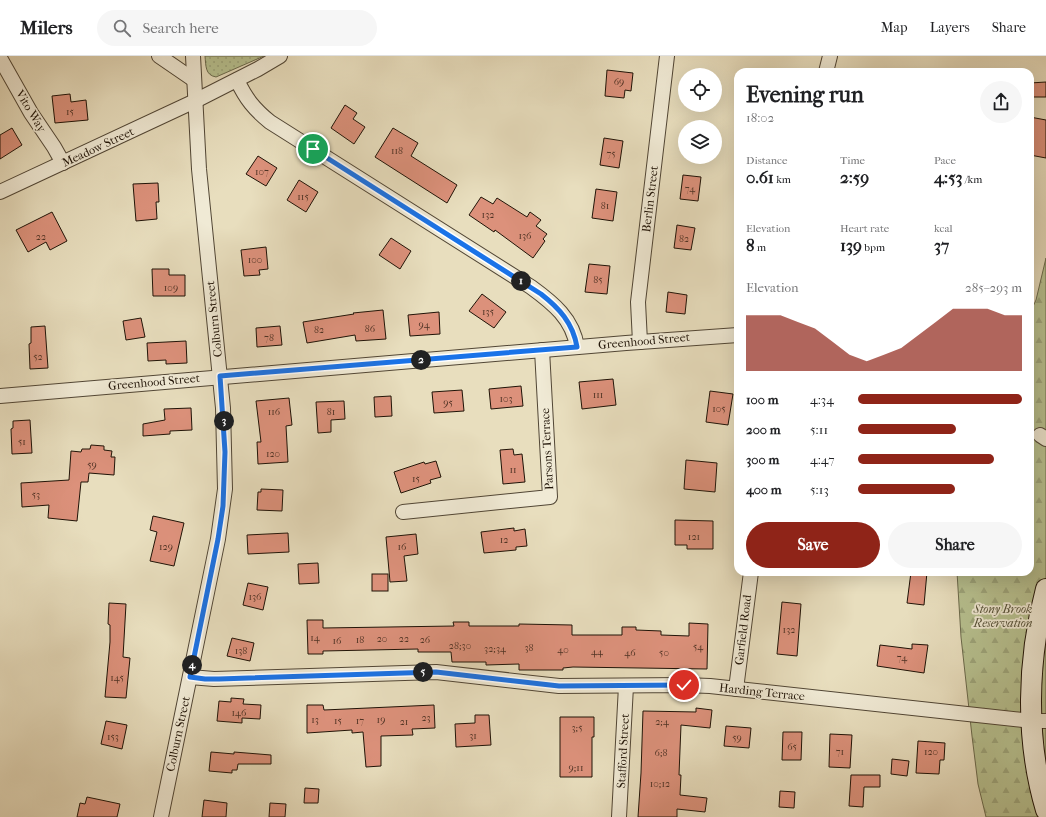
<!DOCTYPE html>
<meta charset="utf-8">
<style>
body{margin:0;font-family:"IM FELL French Canon",serif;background:#f6f6f6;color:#202124;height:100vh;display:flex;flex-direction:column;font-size:15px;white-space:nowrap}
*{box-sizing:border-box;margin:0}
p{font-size:13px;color:#757577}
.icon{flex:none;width:22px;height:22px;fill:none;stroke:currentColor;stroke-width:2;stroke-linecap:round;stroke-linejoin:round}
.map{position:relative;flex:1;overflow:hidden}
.sheet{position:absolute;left:734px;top:12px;width:300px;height:508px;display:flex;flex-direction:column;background:#fff;border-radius:12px;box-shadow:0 4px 16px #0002}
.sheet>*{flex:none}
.fabs{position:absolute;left:678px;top:12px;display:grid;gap:8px}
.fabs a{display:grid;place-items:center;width:44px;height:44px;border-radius:50%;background:#fff;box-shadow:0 4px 16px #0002;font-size:20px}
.pin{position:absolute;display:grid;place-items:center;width:34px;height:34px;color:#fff;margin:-17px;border:2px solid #fff;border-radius:50%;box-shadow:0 1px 4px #0007}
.km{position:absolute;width:20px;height:20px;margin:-10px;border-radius:50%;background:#222;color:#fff;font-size:11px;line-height:20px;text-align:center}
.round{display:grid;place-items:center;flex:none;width:42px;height:42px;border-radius:21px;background:#f6f6f6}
.head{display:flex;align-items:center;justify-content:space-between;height:68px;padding:0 12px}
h1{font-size:22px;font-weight:700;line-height:30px}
.stats{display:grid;grid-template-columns:repeat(3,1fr);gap:6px;height:68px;padding:4px 12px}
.stats div{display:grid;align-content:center}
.stats b{font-size:17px;font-weight:700}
.stats small{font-size:11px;font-weight:400}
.stats p{font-size:11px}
.chart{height:112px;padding:8px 12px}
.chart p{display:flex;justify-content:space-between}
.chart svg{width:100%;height:72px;margin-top:4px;fill:#8f2418;opacity:.7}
.button{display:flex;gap:8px;margin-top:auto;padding:8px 12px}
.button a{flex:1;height:46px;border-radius:24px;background:#8f2418;color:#fff;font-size:16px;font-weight:700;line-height:46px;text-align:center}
.button a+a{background:#f6f6f6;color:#202124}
ul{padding:0 12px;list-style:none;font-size:13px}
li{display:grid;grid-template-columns:64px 48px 1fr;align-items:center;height:30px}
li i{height:10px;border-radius:5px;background:#8f2418}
header{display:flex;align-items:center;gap:24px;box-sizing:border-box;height:56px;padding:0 20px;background:#fff;border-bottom:1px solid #e0e0e0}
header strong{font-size:19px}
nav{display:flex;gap:22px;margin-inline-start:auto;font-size:14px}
.search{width:280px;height:36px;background:#f6f6f6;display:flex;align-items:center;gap:10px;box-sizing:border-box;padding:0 14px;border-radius:22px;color:#757577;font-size:15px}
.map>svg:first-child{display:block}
</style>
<header>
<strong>Milers</strong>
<div class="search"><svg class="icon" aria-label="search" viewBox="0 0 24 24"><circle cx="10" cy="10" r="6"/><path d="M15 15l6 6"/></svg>Search here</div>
<nav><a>Map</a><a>Layers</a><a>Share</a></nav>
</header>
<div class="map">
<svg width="1046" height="761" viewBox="0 0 1046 761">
<defs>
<pattern id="forest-firs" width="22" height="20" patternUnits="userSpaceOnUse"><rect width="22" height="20" fill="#b7c190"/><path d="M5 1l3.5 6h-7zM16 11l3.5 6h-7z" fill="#9da57b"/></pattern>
<pattern id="park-dots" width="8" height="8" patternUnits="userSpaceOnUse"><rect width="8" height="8" fill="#b7c190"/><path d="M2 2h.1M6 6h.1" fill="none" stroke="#9da57b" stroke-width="1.8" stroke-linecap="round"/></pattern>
</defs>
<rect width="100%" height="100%" fill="#e8debe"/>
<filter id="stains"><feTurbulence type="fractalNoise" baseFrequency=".005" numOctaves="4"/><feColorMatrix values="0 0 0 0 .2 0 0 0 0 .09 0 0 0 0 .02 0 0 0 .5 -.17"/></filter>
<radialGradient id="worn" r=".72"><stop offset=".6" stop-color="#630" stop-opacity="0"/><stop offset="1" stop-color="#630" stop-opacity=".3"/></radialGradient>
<path fill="url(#forest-firs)" stroke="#6b6a4c" d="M1046,202V761H986L978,728L972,680L961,581L957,516H1030V257L1036,244Z"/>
<path fill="url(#park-dots)" stroke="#6b6a4c" d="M205,0H264L216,21C205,19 206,10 205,0Z"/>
<g fill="#dc917b" stroke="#1f1307">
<path d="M607,14L633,17L631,35L625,34L624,42L605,40Z"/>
<path d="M1046,26V41H1030V27Z"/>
<path d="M70,38L71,46L86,44L88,64L55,67L52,40Z"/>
<path d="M345,49L357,57L353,63L365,71L354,88L331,72Z"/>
<path d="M1030,61L1046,64V102L1030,99Z"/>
<path d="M12,72L22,89L0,103V79Z"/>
<path d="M393,72L418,87L411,100L457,129L447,147L375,101Z"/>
<path d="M604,82L623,85L619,112L600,109Z"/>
<path d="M258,100L277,112L266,130L246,118Z"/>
<path d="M683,119L701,121L698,145L680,143Z"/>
<path d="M299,124L318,136L306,156L287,144Z"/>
<path d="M158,127L159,146H156L157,163L136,165L133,128Z"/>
<path d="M596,133L617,136L613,165L592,162Z"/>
<path d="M481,141L493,148L497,142L527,161L530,156L541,164L536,170L547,178L543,183L545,185L533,202L495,174L494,176L469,159Z"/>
<path d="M52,156L67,185L50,194L46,186L28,196L16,174Z"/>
<path d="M677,169L695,172L691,194L674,192Z"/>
<path d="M391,182L411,195L400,213L379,199Z"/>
<path d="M266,191L268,213L259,214L260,219L244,220L241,194Z"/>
<path d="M589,208L610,210L607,238L585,236Z"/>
<path d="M152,213H169V219H185V240H153Z"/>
<path d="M668,236L687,239L685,258L666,256Z"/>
<path d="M482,238L506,256L494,272L469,255Z"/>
<path d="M383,254L386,283L356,285L355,279L307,287L303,266L354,258L353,257Z"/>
<path d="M439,256L440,278L410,280L408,259Z"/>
<path d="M141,262L145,281L126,284L123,265Z"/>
<path d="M45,270L48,312L30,313L29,288L31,287V271Z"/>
<path d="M280,270L282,289L257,291L256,272Z"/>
<path d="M186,285L187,307L166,308V304L148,305L147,287Z"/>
<path d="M613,323L616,349L582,353L579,326Z"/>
<path d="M521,330L523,350L491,353L489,333Z"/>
<path d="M462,334L464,355L434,357L432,336Z"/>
<path d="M710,335L733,338L728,369L706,366Z"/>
<path d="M391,340L392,360L375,361L374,341Z"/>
<path d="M289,342L292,369L286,370L288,406L258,408L257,386H261L256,345Z"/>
<path d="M344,345L345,363L331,364V376L318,377L316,346Z"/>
<path d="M191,352L192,374L170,375V378L143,380V368L165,364L164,353Z"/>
<path d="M30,364L32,397L12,398L11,373L13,372V365Z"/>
<path d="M91,389L104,390V394L112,395L111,401H115L114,419L89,417L88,426H81L77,465L48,462L49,449L22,451L21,427L69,424L71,395L81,396L82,393H90Z"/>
<path d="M513,393L514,399L522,398L525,426L503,428L500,394Z"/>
<path d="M686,404L717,407L715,436L684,433Z"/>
<path d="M436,405L441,421L430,424L431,427L401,437L394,416L424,406L425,408Z"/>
<path d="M261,433L283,434L282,455L257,454L258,436H261Z"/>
<path d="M153,460L184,467L174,510L150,505L157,476L150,474Z"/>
<path d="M675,464L713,465V493H687V489H675Z"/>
<path d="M514,472V475L525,473L527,490L516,491V494L484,497L481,476Z"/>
<path d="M288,477L289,496L248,498L247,479Z"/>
<path d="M416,478L418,498L404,500L407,525L390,526L386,481Z"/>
<path d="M318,507L319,527L299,528L298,508Z"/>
<path d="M911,516H927L924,549L907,547Z"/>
<rect x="372" y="518" width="16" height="17"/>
<path d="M248,527L268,531L263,554L243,549Z"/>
<path d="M782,546L801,548L797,600L777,598Z"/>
<path d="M109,547L126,548L123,601L130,602L126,642L105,641L110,586V569L108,568Z"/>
<path d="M307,564H323V572L454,570L453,566H469V570H519V568L572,569V579H622V571H636V574L661,575V579L689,580V567L708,568L707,613L573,611L563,612V614H519V608L486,609V606H452L451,596H418V593L323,595V598H308Z"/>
<path d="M232,582L254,587L250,605L227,600Z"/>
<path d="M912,588L928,589L924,617L877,610L880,589L912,593Z"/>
<path d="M231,642L244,643L243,648L261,649L260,663L242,662V667L217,665L219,645L231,646Z"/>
<path d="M307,649H323L324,654L434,649L435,672L412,673L413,679L381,680V710L366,711L363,676L352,677V674L307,677Z"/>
<path d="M696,652L712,654L710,672L681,669L679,719H681L680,739L707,742L705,756L677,753V761H638L641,717L643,655L696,656Z"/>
<path d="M475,659H489L491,689L456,691L455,668L475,667Z"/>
<path d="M560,661H594V681H592V721H560Z"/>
<path d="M106,665L127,669L122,693L101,688Z"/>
<path d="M726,670L751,672L749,692L724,690Z"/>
<path d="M783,676H802L801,704H782Z"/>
<path d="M830,678L852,679L850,712L829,711Z"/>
<path d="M918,685L945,687L944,704H940L939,718L916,717Z"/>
<path d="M211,696L234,698V696L271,699V708H238L237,714H232V717L209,715Z"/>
<path d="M892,703L909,705L907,720L891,718Z"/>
<path d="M851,719H880V731H864L863,751L849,750Z"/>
<path d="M305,732L319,733L318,747H304Z"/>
<path d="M780,735L795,736L794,752L779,751Z"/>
<path d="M87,741L120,748L117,761H77L80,747L85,748Z"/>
<path d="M204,744L227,747L226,761H202Z"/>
<path d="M270,747L286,748L285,761H269Z"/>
</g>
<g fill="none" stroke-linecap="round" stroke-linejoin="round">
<defs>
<g id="street">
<path d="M159,0L194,24"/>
<path d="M0,2L31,57L54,91L63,107"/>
<path d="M826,16L830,0"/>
<path d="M237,24C246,43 254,53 270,66L531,231C553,247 573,263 577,291"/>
<path d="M0,136L195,45L258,13L280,0"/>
<path d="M640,286L638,246L667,0"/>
<path d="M0,340L626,287L738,279"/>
<path d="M1040,379L1046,383"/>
<path d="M403,456L550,441L542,294"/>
<path d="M190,621L214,623L436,616L559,630L684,629L710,630L1032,665H1046"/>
<path d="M736,633L751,516"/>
<path d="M161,761L218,483L225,433L223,352L199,113L193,0"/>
<path d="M619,761L626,630"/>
</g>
<path id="secondary" d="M1046,533C1027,604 1025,683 1046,754"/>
</defs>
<use href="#street" stroke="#514635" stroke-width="16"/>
<use href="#secondary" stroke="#1f1307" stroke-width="22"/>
<use href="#street" stroke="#f0ead5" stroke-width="14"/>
<use href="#secondary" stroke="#f0ead5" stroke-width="20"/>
</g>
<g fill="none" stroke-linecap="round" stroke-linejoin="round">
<defs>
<path id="route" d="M313,93L541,238C559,252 573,267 577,291L220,320L225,396L223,450L218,483L190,621L205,623H219L436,616L559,630L684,629"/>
</defs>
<use href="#route" stroke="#fff" stroke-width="8"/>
<use href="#route" stroke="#1a73e8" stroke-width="5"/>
</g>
<g text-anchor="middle" stroke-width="3.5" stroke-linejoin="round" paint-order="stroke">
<g font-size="10" fill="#4e3224">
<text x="619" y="29">69</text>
<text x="70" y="59">15</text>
<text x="397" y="98">118</text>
<text x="611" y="101">75</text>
<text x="262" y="119">107</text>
<text x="690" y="136">74</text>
<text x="303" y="144">115</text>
<text x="605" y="153">81</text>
<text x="488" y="162">132</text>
<text x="525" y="183">136</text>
<text x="41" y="184">22</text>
<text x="684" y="186">82</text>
<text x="255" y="207">100</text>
<text x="598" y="227">85</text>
<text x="171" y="235">109</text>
<text x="488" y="259">135</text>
<text x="424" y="272">94</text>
<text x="370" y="276">86</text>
<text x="319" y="277">82</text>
<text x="269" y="285">78</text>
<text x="38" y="304">52</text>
<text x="598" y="342">111</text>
<text x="506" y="346">103</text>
<text x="448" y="350">95</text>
<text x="719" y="356">105</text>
<text x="274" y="359">116</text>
<text x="331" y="359">81</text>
<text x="22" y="389">51</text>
<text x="273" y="401">120</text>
<text x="92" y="412">59</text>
<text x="513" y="417">11</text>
<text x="416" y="426">15</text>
<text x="36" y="442">53</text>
<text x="694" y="484">121</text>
<text x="504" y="487">12</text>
<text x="166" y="494">129</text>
<text x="402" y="494">16</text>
<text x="255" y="544">136</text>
<text x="789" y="577">132</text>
<text x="315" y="585">14</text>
<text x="382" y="586">20</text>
<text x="404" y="586">22</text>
<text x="360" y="587">18</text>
<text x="425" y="587">26</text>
<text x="337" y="588">16</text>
<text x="460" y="593">28;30</text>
<text x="698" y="594">54</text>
<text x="529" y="595">38</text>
<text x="495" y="596">32;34</text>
<text x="563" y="597">40</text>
<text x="241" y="598">138</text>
<text x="597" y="599">44</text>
<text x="630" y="600">46</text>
<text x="664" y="600">50</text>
<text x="902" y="605">74</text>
<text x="117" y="625">145</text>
<text x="239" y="660">146</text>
<text x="426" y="665">23</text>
<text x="315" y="667">13</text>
<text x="381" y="667">19</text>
<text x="338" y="668">15</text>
<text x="360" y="668">17</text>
<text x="404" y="669">21</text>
<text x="662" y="669">2;4</text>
<text x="577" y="675">3;5</text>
<text x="473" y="683">31</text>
<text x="113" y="684">153</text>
<text x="737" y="685">59</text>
<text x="792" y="694">65</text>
<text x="840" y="699">71</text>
<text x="931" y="699">120</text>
<text x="661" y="700">6;8</text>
<text x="576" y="715">9;11</text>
<text x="660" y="731">10;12</text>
</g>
<g font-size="12" fill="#1f1307" stroke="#f0ead5">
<text transform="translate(31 55) rotate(59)" y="4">Vito Way</text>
<text transform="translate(98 91) rotate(-25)" y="4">Meadow Street</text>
<text transform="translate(650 143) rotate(-83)" y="4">Berlin Street</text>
<text transform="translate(214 263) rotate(-96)" y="4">Colburn Street</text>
<text transform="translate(644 285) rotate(-5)" y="4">Greenhood Street</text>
<text transform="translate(154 326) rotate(-5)" y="4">Greenhood Street</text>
<text transform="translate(547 393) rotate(-93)" y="4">Parsons Terrace</text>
<text transform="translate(743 574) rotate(-83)" y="4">Garfield Road</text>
<text transform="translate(762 636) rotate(6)" y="4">Harding Terrace</text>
<text transform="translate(178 678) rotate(-78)" y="4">Colburn Street</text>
<text transform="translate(623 695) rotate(-87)" y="4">Stafford Street</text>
</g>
<g font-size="12" font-style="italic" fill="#545037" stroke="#f0ead5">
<text x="1003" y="557">Stony Brook<tspan x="1003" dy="14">Reservation</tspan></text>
</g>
</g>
<rect width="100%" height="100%" filter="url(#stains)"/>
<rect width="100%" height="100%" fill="url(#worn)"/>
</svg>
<div class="fabs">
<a><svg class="icon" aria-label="locate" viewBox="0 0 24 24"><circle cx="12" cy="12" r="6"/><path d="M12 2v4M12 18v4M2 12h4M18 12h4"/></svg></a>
<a><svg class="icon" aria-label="layers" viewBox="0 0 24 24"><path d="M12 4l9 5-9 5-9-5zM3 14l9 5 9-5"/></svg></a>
</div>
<div class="pin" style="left:313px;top:93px;background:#1e9e55"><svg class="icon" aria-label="arrive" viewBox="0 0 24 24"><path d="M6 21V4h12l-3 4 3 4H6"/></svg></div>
<div class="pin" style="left:684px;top:629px;background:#d93025"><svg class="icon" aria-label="check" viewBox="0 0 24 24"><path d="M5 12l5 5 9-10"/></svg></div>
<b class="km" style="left:521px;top:225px">1</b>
<b class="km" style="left:421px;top:304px">2</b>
<b class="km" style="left:224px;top:365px">3</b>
<b class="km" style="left:192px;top:609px">4</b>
<b class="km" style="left:423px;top:616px">5</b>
<section class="sheet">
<div class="head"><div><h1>Evening run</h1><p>18:02</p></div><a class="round"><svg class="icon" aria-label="share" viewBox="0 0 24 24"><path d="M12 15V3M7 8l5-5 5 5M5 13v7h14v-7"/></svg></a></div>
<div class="stats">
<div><p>Distance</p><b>0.61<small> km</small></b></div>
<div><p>Time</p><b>2:59</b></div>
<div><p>Pace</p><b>4:53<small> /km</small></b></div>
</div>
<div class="stats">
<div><p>Elevation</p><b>8<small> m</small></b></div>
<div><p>Heart rate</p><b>139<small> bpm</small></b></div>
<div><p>kcal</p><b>37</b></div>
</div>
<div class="chart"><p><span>Elevation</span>285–293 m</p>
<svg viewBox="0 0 160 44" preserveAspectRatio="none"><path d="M0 44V10L10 10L20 10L30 14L40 18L50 26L60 34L70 38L80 34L90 30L100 22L110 14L120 6L130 6L140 6L150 10L160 10V44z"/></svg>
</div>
<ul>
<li><b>100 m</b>4:34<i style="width:100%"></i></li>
<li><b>200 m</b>5:11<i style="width:60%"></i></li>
<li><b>300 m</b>4:47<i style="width:83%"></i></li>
<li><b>400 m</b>5:13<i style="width:59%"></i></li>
</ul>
<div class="button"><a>Save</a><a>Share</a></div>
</section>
</div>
